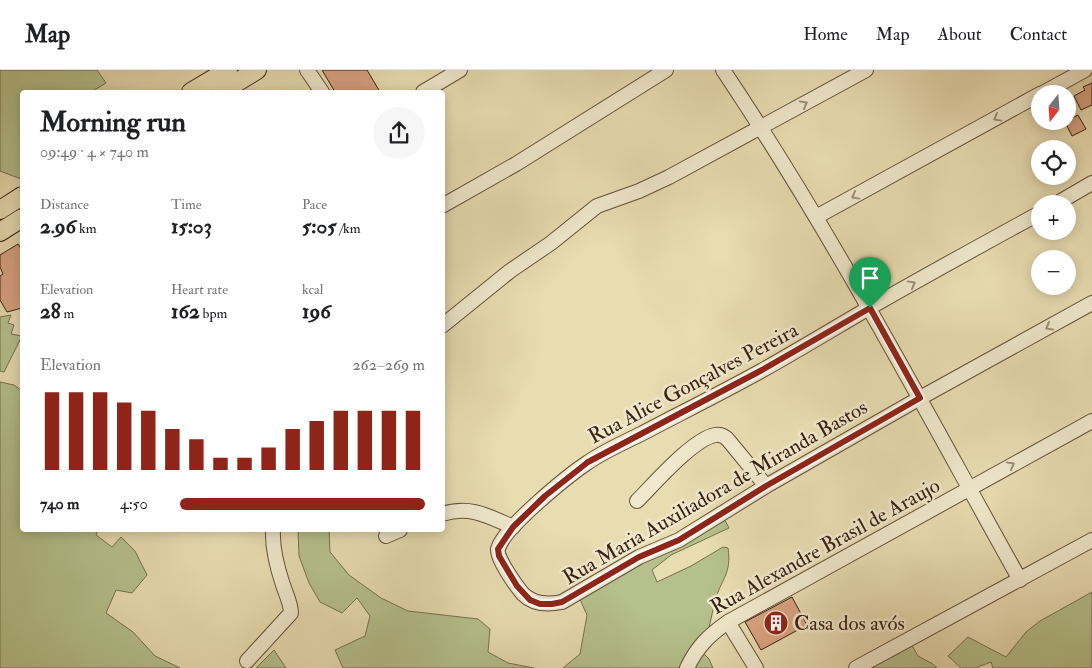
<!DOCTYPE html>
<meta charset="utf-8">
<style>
body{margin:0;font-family:"IM FELL Double Pica",serif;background:#f6f6f6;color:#202124;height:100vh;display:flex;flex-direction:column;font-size:19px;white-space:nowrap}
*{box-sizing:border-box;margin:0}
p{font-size:16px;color:#757577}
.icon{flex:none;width:28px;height:28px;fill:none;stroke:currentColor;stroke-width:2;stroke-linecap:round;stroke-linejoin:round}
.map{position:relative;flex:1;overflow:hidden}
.drawer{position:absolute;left:20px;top:20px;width:425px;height:442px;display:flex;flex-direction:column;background:#fff;border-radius:5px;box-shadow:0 2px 12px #0003}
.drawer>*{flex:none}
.needle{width:32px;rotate:197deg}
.controls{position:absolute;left:1031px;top:15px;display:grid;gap:10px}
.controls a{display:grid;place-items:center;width:45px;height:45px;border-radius:50%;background:#fff;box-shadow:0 2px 12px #0003;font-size:25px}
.pin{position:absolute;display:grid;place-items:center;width:42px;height:42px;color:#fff;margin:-51px -21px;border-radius:50% 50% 50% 0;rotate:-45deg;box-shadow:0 0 5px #0007}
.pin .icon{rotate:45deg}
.round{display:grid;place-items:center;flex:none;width:52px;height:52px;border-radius:26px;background:#f6f6f6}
.headline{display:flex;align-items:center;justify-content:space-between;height:85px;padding:0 20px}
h1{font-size:28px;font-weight:800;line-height:38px}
.figures{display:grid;grid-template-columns:repeat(3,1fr);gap:8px;height:85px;padding:5px 20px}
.figures div{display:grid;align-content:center}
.figures b{font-size:21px;font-weight:800}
.figures small{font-size:14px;font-weight:400}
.figures p{font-size:14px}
.chart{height:140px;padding:10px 20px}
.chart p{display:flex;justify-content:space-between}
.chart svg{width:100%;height:90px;margin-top:5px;stroke:#8f2418;stroke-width:6}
ul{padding:0 20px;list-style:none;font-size:16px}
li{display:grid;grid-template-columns:80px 60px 1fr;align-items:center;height:38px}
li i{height:12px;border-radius:6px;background:#8f2418}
header{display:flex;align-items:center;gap:30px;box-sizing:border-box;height:70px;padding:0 25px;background:#fff;border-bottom:1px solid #e0e0e0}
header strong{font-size:24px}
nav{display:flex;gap:28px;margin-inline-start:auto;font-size:18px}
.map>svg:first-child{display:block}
</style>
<header>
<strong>Map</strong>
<nav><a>Home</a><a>Map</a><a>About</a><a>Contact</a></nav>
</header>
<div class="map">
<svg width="1092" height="598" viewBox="0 0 1092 598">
<rect width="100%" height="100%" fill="#e8dcb1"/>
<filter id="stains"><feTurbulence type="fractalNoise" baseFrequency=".004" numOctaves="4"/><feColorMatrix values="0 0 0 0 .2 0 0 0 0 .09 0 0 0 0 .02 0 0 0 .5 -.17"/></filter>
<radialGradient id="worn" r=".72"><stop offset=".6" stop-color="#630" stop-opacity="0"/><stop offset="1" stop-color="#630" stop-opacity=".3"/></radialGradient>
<g fill="#b5c08c" stroke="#767050">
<path d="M0,0H97L106,13L91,22H22V108L21,109L0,101Z"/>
<path d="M11,245L8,253L14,255L11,264L22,266L4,302L0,301V247Z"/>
<path d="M0,312L14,315L22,321L21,328L22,329V460H98L96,465L112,477L121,467L135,481L147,505L132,523L116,520L106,543L133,562L155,586L180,598H0Z"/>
<path d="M718,437L729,458L671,485L652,500L657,512L691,496L723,477L728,478C732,504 721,509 715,531C711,548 708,565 702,582L709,589L713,598H563L580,584L587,545L575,518L613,496L629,484L659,475Z"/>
<path d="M298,460H329L330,482L349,505L381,528L408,541L478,549L490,559L488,582L508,593L534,598H343L335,580L365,566L370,546L357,528L342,543L320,532L309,513L299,486Z"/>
<path d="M1092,522V598H993L991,592L975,598H961L948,586L968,567L1006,587L1026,562L1040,551Z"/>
<path d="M909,570L918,586L933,594L937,598H873L880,588Z"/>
<path d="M274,580L286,598H256Z"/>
</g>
<g fill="#d9a282" stroke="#372113">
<path d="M322,0H367L380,22H335Z"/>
<path d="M1092,13V35L1081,40L1074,26L1085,20L1083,17Z"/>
<path d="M1078,45L1086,59L1072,66L1065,52Z"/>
<path d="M18,174L22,180V238L7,242L0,230V206L3,204L0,197V185Z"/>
<path d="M792,527L807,555L761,580L745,552Z"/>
</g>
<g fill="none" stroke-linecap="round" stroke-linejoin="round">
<defs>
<g id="minor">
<path d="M307,0L322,22"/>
<path d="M723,0C833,164 924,338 1020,510"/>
<path d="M423,22L460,0"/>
<path d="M1041,24L1085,0"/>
<path d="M1056,134L1092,113"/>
<path d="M442,136L516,94L666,0"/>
<path d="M1040,143C983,174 925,206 869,238C833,259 797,281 761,301C721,323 681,343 641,364C623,373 604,381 587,393C569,405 503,458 498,479C496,488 517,517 523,524C534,535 548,535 562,532L639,487L679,470L766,416L920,328L1092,233"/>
<path d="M816,147L1040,24"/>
<path d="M442,256L510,201L551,173L597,136L639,121L669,107L866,0"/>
<path d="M637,431C654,414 693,369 715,365C721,364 725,366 729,371L766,416"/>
<path d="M442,444C470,435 488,446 513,457"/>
<path d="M386,466L400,460"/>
<path d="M728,552L756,598"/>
<path d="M247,591L291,543C291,534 286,524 283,515C277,497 272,479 273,460"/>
<path d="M687,598C697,577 709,565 728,552L1092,351"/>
<path d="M856,598L1092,470"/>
</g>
<g id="major">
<path d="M191,22L228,0"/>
<path d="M221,22L257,0"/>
<path d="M0,140L22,126"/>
<path d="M0,162L22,148"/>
</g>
</defs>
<use href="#minor" stroke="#63503a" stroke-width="16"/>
<use href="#major" stroke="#372113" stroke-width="20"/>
<use href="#minor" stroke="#f0e8cc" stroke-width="14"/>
<use href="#major" stroke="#e8dcb1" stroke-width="18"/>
</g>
<defs><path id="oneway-chevron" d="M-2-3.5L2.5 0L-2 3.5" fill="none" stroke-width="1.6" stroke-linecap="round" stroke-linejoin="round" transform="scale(1.25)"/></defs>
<g stroke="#9d8e79">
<use href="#oneway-chevron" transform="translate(804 34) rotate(-29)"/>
<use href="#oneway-chevron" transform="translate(997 48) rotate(151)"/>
<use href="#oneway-chevron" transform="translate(855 126) rotate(151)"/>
<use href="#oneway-chevron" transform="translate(912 214) rotate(-29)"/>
<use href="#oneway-chevron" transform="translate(1049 257) rotate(151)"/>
<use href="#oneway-chevron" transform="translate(1011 395) rotate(-29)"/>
</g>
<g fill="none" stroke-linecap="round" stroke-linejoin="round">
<defs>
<path id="route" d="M870,238L920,328L766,416L679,470L639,487L562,532L552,534H540L530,530L517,516L499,486L498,479L513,457L545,426L588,392L762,300Z"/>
</defs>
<use href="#route" stroke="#fff" stroke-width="10"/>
<use href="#route" stroke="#8f2418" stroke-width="6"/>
</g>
<defs>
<symbol id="building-disc" viewBox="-11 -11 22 22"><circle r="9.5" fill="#8f2418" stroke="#f0e8cc"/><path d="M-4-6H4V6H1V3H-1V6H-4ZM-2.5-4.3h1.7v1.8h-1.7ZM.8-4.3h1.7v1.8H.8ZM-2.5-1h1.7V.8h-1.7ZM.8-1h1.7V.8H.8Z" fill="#fff"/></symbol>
</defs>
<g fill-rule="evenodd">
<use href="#building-disc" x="762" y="539" width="28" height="28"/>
</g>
<g text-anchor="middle" stroke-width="5" stroke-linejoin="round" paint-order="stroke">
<g font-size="21" fill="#372113" stroke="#f0e8cc">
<text transform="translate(693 313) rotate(-28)" y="7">Rua Alice Gonçalves Pereira</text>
<text transform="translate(715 422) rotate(-30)" y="7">Rua Maria Auxiliadora de Miranda Bastos</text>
<text transform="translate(825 476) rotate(-29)" y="7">Rua Alexandre Brasil de Araujo</text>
</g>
<g font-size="21" fill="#372113" stroke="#f0e8cc" text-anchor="start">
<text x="794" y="560">Casa dos avós</text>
</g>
</g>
<rect width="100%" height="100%" filter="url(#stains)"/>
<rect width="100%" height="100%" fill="url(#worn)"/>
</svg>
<div class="controls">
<a><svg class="needle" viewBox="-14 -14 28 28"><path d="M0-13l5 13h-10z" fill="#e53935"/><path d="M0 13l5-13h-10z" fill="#757577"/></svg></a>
<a><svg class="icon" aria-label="locate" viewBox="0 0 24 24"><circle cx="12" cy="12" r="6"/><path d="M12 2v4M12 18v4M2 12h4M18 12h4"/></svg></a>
<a>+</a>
<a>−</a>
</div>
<div class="pin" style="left:870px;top:238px;background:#1e9e55"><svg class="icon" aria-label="arrive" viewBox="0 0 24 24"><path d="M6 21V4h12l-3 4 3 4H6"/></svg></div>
<section class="drawer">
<div class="headline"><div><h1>Morning run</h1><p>09:49 · 4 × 740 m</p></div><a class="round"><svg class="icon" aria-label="share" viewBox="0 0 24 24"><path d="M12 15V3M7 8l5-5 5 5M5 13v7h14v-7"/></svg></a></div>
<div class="figures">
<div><p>Distance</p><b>2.96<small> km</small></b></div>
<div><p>Time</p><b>15:03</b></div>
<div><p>Pace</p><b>5:05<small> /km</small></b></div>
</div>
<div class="figures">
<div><p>Elevation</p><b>28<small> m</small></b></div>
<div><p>Heart rate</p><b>162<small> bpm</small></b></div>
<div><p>kcal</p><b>196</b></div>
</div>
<div class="chart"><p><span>Elevation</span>262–269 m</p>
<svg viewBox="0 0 160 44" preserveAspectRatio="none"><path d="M5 44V6M15 44V6M25 44V6M35 44V11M45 44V15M55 44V24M65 44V29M75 44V38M85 44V38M95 44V33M105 44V24M115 44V20M125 44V15M135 44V15M145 44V15M155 44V15"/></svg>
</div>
<ul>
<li><b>740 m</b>4:50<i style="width:100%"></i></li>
</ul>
</section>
</div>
